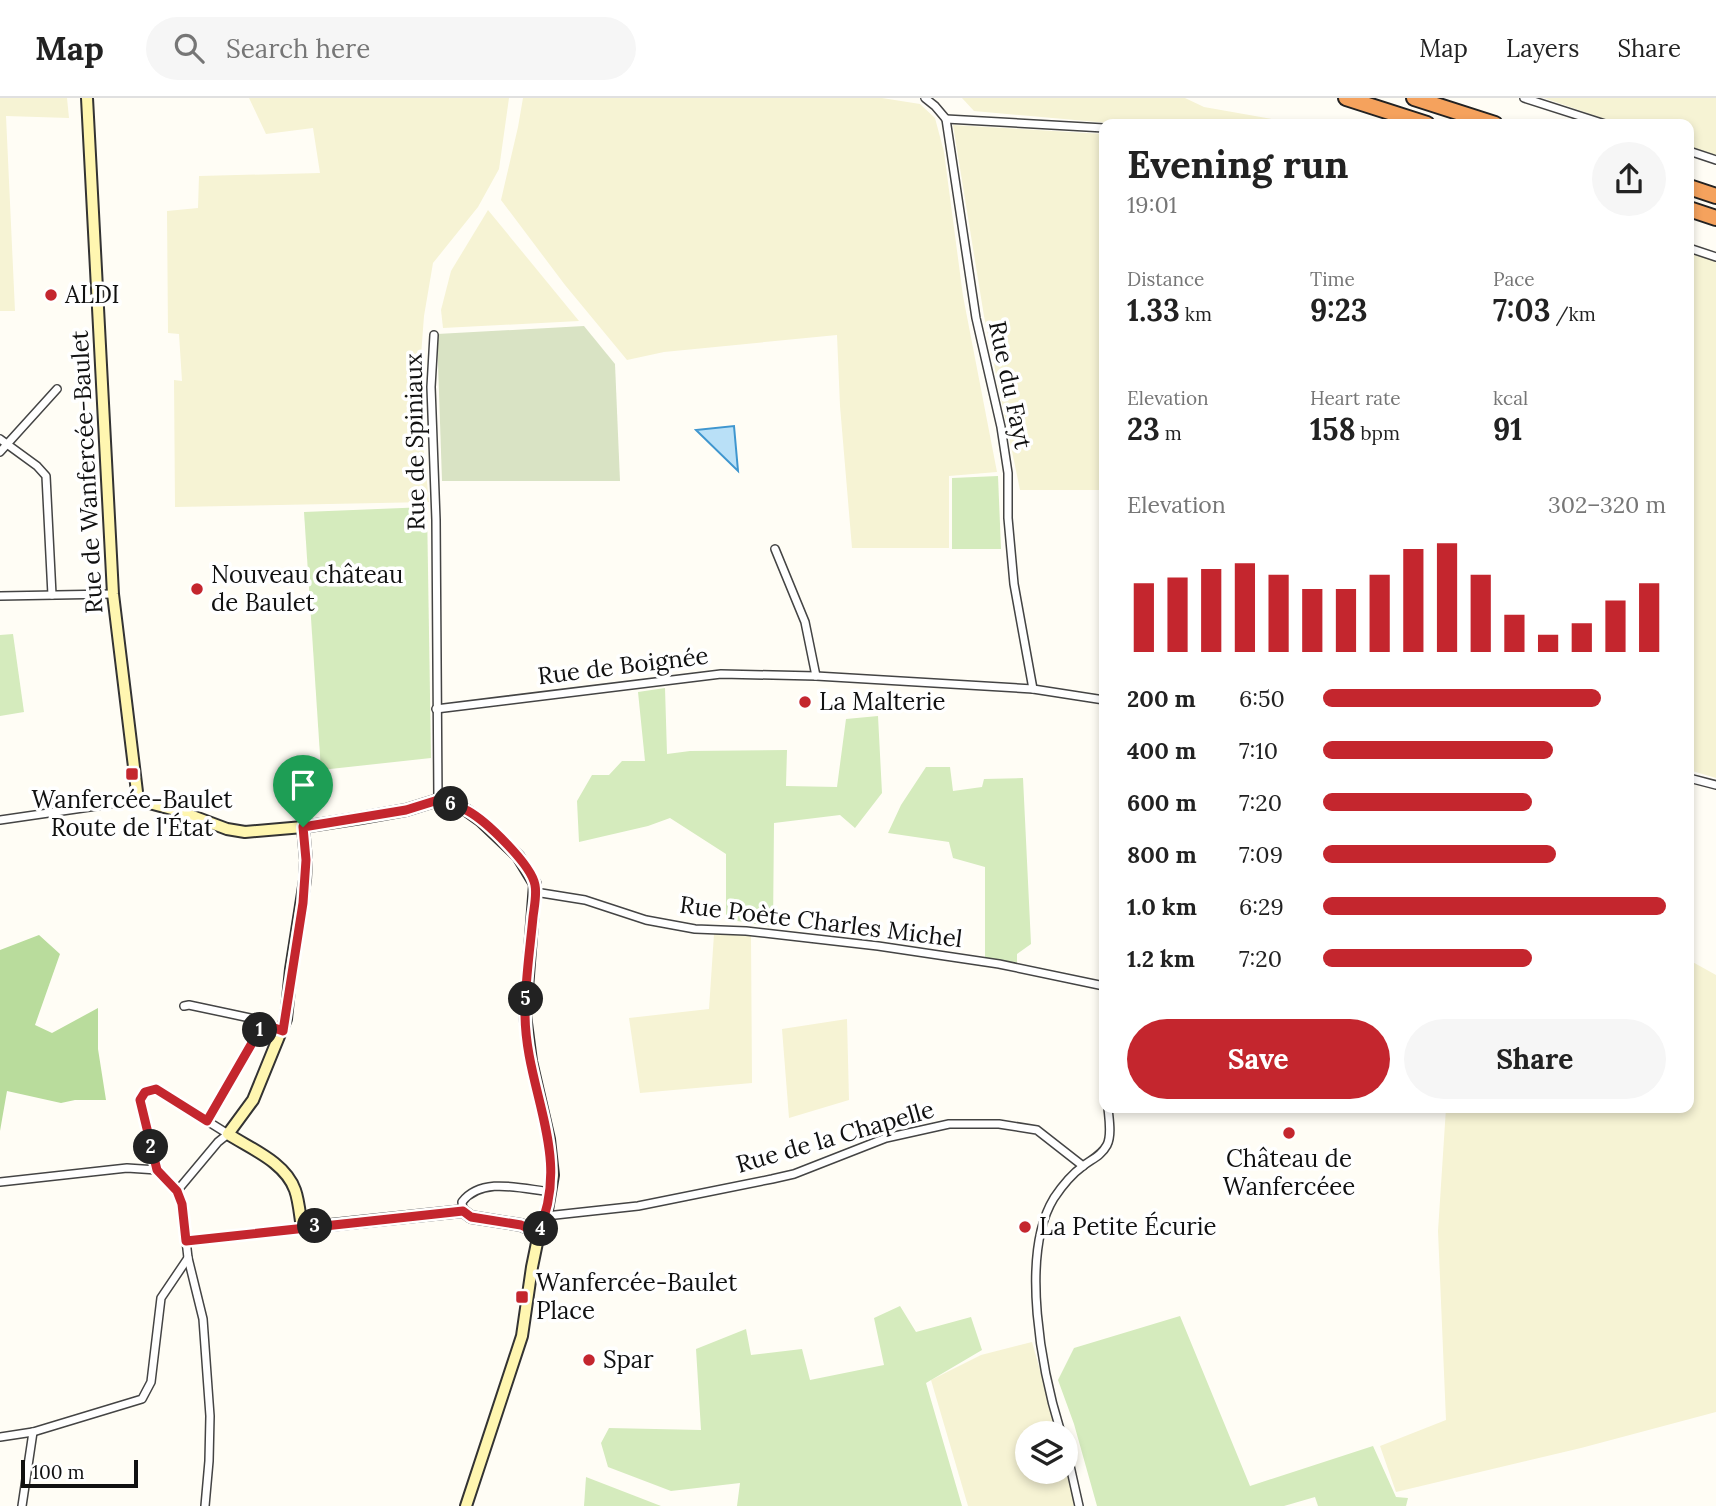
<!DOCTYPE html>
<meta charset="utf-8">
<style>
body{margin:0;font-family:Lora,serif;background:#f6f6f6;color:#222;height:100vh;display:flex;flex-direction:column;font-size:26px;white-space:nowrap}
*{box-sizing:border-box;margin:0}
p{font-size:23px;color:#767676}
.icon{flex:none;width:38px;height:38px;fill:none;stroke:currentColor;stroke-width:2;stroke-linecap:round;stroke-linejoin:round}
.map{position:relative;flex:1;overflow:hidden}
.drawer{position:absolute;left:1099px;top:21px;width:595px;height:994px;display:flex;flex-direction:column;background:#fff;border-radius:14px;box-shadow:0 4px 10px #0003}
.drawer>*{flex:none}
.buttons{position:absolute;left:1015px;top:1323px;display:grid;gap:14px}
.buttons a{display:grid;place-items:center;width:63px;height:63px;border-radius:50%;background:#fff;box-shadow:0 4px 10px #0003;font-size:35px}
.scale{position:absolute;left:21px;bottom:18px;width:117px;box-sizing:border-box;padding-left:7px;border:4px solid #111;border-top:0;font-size:19px;line-height:24px;white-space:nowrap;color:#111;-webkit-text-stroke:5px #fff;paint-order:stroke}
.pin{position:absolute;display:grid;place-items:center;width:60px;height:60px;color:#fff;margin:-72px -30px;border-radius:50% 50% 50% 0;rotate:-45deg;box-shadow:0 0 7px #0007}
.pin .icon{rotate:45deg}
.km{position:absolute;width:35px;height:35px;margin:-18px;border-radius:50%;background:#222;color:#fff;font-size:19px;line-height:35px;text-align:center}
.round{display:grid;place-items:center;flex:none;width:74px;height:74px;border-radius:37px;background:#f6f6f6}
.overview{display:flex;align-items:center;justify-content:space-between;height:119px;padding:0 28px}
h1{font-size:38px;font-weight:700;line-height:52px}
.stats{display:grid;grid-template-columns:repeat(3,1fr);gap:10px;height:119px;padding:7px 28px}
.stats div{display:grid;align-content:center}
.stats b{font-size:30px;font-weight:700}
.stats small{font-size:19px;font-weight:400}
.stats p{font-size:19px}
.chart{height:196px;padding:14px 28px}
.chart p{display:flex;justify-content:space-between}
.chart svg{width:100%;height:126px;margin-top:7px;stroke:#c4262e;stroke-width:6}
.primary-button{display:flex;gap:14px;margin-top:auto;padding:14px 28px}
.primary-button a{flex:1;height:80px;border-radius:42px;background:#c4262e;color:#fff;font-size:28px;font-weight:700;line-height:80px;text-align:center}
.primary-button a+a{background:#f6f6f6;color:#222}
ul{padding:0 28px;list-style:none;font-size:23px}
li{display:grid;grid-template-columns:112px 84px 1fr;align-items:center;height:52px}
li i{height:18px;border-radius:9px;background:#c4262e}
header{display:flex;align-items:center;gap:42px;box-sizing:border-box;height:98px;padding:0 35px;background:#fff;border-bottom:2px solid #e0e0e0}
header strong{font-size:33px}
nav{display:flex;gap:38px;margin-inline-start:auto;font-size:24px}
.search{width:490px;height:63px;background:#f6f6f6;display:flex;align-items:center;gap:18px;box-sizing:border-box;padding:0 24px;border-radius:38px;color:#767676;font-size:26px}
.map>svg:first-child{display:block}
</style>
<header>
<strong>Map</strong>
<div class="search"><svg class="icon" aria-label="search" viewBox="0 0 24 24"><circle cx="10" cy="10" r="6"/><path d="M15 15l6 6"/></svg>Search here</div>
<nav><a>Map</a><a>Layers</a><a>Share</a></nav>
</header>
<div class="map">
<svg width="1716" height="1408" viewBox="0 0 1716 1408">
<rect width="100%" height="100%" fill="#fffdf5"/>
<g fill="#f6f3d4">
<path d="M0,0H67L69,20L6,18L15,213H0Z"/>
<path d="M249,0H509L499,71L478,109L433,165L424,218L418,298L429,404L175,409L174,282L182,283L179,236L168,235L167,113L198,110L199,78L320,75L313,30L266,36Z"/>
<path d="M523,0H882L920,6L935,20L944,54L963,198L997,374L949,378V450H852L840,308L837,237L664,254L627,262L565,187L501,102L518,29Z"/>
<path d="M962,0H1185L1204,9L1283,23L1285,26H1120L974,13Z"/>
<path d="M1544,0H1716V57L1689,48V26H1619Z"/>
<path d="M953,27L1104,36V392H1020L984,218Z"/>
<path d="M488,112L579,223L443,230L441,212L451,173Z"/>
<path d="M1689,153L1716,162V680L1689,672Z"/>
<path d="M714,836L751,837L752,985L640,995L629,920L709,911Z"/>
<path d="M1689,862L1716,877V1314L1581,1350L1396,1394L1380,1348L1446,1322L1438,1133L1446,1010H1689Z"/>
<path d="M847,921L849,1002L789,1020L782,931Z"/>
<path d="M1032,1244L1058,1335H1027V1374H1066V1362L1079,1408H968L931,1282L981,1257Z"/>
</g>
<g fill="#d5ebbd">
<path d="M998,378L1001,451H952V380Z"/>
<path d="M427,409L431,660L321,672L304,414Z"/>
<path d="M13,536L24,614L0,618V537Z"/>
<path d="M665,590L667,656L690,653L787,652L786,688L837,689L846,621L878,618L882,695L855,730L840,717L774,725L773,829L726,821V756L670,720L648,728L579,744L577,703L592,677H609L622,663H645L638,594Z"/>
<path d="M926,669H950L953,693L982,689L984,681L1023,680L1031,846L1017,856V864L985,863V769L953,760L949,744L888,735L901,707Z"/>
<path d="M900,1208L916,1234L971,1219L982,1252L926,1285L962,1408H737L740,1385L671,1393L608,1369L601,1345L609,1330L701,1332L696,1251L746,1231L751,1257L802,1251L810,1282L884,1267L874,1220Z"/>
<path d="M1180,1218L1250,1388L1373,1348L1396,1399L1408,1400L1406,1408H1318L1315,1399L1284,1408H1097L1074,1326L1058,1282L1074,1250Z"/>
<path d="M586,1379L661,1408H584Z"/>
</g>
<path fill="#b9dc9c" d="M39,837L60,856L35,927L52,935L98,910V951L106,1002H75L61,1005L7,993L0,1033V852Z"/>
<path fill="#d9e3c4" d="M584,228L615,266L620,383H442L437,236Z"/>
<path fill="#b9e0f7" stroke="#3f96cf" stroke-width="2" d="M734,328L738,373L696,332Z"/>
<g fill="none" stroke-linecap="round" stroke-linejoin="round">
<defs>
<g id="street">
<path d="M925,0L935,8L946,21L976,220L1001,329L1008,375V420L1014,486L1033,591"/>
<path d="M1524,0L1605,26"/>
<path d="M946,21L1104,30"/>
<path d="M1689,53L1716,62"/>
<path d="M1689,150L1716,159"/>
<path d="M434,237L431,289L436,422L438,702"/>
<path d="M0,341L37,368L46,378L52,497"/>
<path d="M0,354L57,291"/>
<path d="M775,451L805,524L816,578"/>
<path d="M0,498L113,496"/>
<path d="M436,611L721,576L816,578L1033,591L1104,602"/>
<path d="M1689,680L1716,687"/>
<path d="M0,722L138,702"/>
<path d="M535,794L585,802L646,822L695,831L746,833L878,848L999,866L1104,888"/>
<path d="M1104,878V934"/>
<path d="M184,908L189,907L250,920L283,933"/>
<path d="M207,1023L263,926"/>
<path d="M157,1072L140,1001L145,994L156,991L228,1036L218,1044L177,1093"/>
<path d="M0,1084L127,1070L157,1072L177,1093L182,1106L188,1160L203,1221L210,1318L209,1363L205,1408"/>
<path d="M463,1113L462,1104C482,1078 522,1091 551,1094"/>
<path d="M546,1118L638,1108L772,1081L794,1076L886,1040L949,1026H999L1037,1032L1083,1068"/>
<path d="M186,1143L302,1130"/>
<path d="M1061,1335C1042,1274 1019,1157 1054,1100C1062,1088 1072,1076 1083,1068C1092,1061 1101,1058 1107,1047C1112,1037 1109,1021 1108,1010"/>
<path d="M0,1339L33,1334L142,1301L151,1284L161,1200L188,1160"/>
<path d="M1066,1350L1079,1408"/>
<path d="M22,1408L33,1334"/>
</g>
<g id="secondary">
<path d="M87,0L113,496L138,702L179,713L227,731L245,734L303,729L361,720L406,712L438,702L466,712L480,722L518,758L535,786L525,917L531,963L549,1041L553,1077L546,1118L539,1135L532,1169L522,1238L466,1408"/>
<path d="M303,729L306,762L305,782L291,871L286,921L253,1002L228,1036C251,1051 285,1064 295,1092C299,1103 300,1118 302,1130L463,1113L471,1119L521,1127L539,1135"/>
</g>
<g id="highway">
<path d="M1346,0L1427,26"/>
<path d="M1414,0L1495,26"/>
<path d="M1689,89L1716,98"/>
<path d="M1689,111L1716,120"/>
</g>
</defs>
<use href="#street" stroke="#444" stroke-width="10"/>
<use href="#secondary" stroke="#333" stroke-width="14"/>
<use href="#highway" stroke="#222" stroke-width="18"/>
<use href="#street" stroke="#fff" stroke-width="7"/>
<use href="#secondary" stroke="#fff6b0" stroke-width="10"/>
<use href="#highway" stroke="#f5a25d" stroke-width="14"/>
</g>
<g fill="none" stroke-linecap="round" stroke-linejoin="round">
<defs>
<path id="route" d="M438,702C447,705 459,708 468,713C486,723 531,766 535,787C537,797 534,810 533,819C530,851 525,884 525,915C525,993 573,1057 538,1135L521,1127L471,1119L463,1113L186,1143L182,1106L177,1093L157,1072L140,1002L145,994L156,991L207,1023L263,926L283,933L303,805L306,762L303,729L406,712Z"/>
</defs>
<use href="#route" stroke="#fff" stroke-width="14"/>
<use href="#route" stroke="#c4262e" stroke-width="9"/>
</g>
<g fill="#c4262e" stroke="#fff" stroke-width="2.5">
<circle cx="51" cy="197" r="7"/>
<circle cx="197" cy="491" r="7"/>
<circle cx="805" cy="604" r="7"/>
<rect x="125" y="669" width="14" height="14" rx="3.5"/>
<circle cx="1289" cy="1035" r="7"/>
<circle cx="1025" cy="1129" r="7"/>
<rect x="515" y="1192" width="14" height="14" rx="3.5"/>
<circle cx="589" cy="1262" r="7"/>
</g>
<g text-anchor="middle" stroke-width="7" stroke-linejoin="round" paint-order="stroke">
<g font-size="24" fill="#111" stroke="#fff" text-anchor="start">
<text x="65" y="205">ALDI</text>
<text x="211" y="485">Nouveau château<tspan x="211" dy="28">de Baulet</tspan></text>
<text x="819" y="612">La Malterie</text>
<text x="132" y="710" text-anchor="middle">Wanfercée-Baulet<tspan x="132" dy="28">Route de l'État</tspan></text>
<text x="1289" y="1069" text-anchor="middle">Château de<tspan x="1289" dy="28">Wanfercéee</tspan></text>
<text x="1039" y="1137">La Petite Écurie</text>
<text x="536" y="1193">Wanfercée-Baulet<tspan x="536" dy="28">Place</tspan></text>
<text x="603" y="1270">Spar</text>
</g>
<g font-size="24" fill="#111" stroke="#fff">
<text transform="translate(1010 287) rotate(78)" y="8">Rue du Fayt</text>
<text transform="translate(415 344) rotate(-91)" y="8">Rue de Spiniaux</text>
<text transform="translate(87 374) rotate(-93)" y="8">Rue de Wanfercée-Baulet</text>
<text transform="translate(623 568) rotate(-7)" y="8">Rue de Boignée</text>
<text transform="translate(821 824) rotate(7)" y="8">Rue Poète Charles Michel</text>
<text transform="translate(835 1039) rotate(-16)" y="8">Rue de la Chapelle</text>
</g>
</g>
</svg>
<div class="buttons">
<a><svg class="icon" aria-label="layers" viewBox="0 0 24 24"><path d="M12 4l9 5-9 5-9-5zM3 14l9 5 9-5"/></svg></a>
</div>
<div class="scale">100 m</div>
<div class="pin" style="left:303px;top:729px;background:#1e9e55"><svg class="icon" aria-label="arrive" viewBox="0 0 24 24"><path d="M6 21V4h12l-3 4 3 4H6"/></svg></div>
<b class="km" style="left:260px;top:932px">1</b>
<b class="km" style="left:151px;top:1049px">2</b>
<b class="km" style="left:315px;top:1128px">3</b>
<b class="km" style="left:541px;top:1131px">4</b>
<b class="km" style="left:526px;top:901px">5</b>
<b class="km" style="left:451px;top:706px">6</b>
<section class="drawer">
<div class="overview"><div><h1>Evening run</h1><p>19:01</p></div><a class="round"><svg class="icon" aria-label="share" viewBox="0 0 24 24"><path d="M12 15V3M7 8l5-5 5 5M5 13v7h14v-7"/></svg></a></div>
<div class="stats">
<div><p>Distance</p><b>1.33<small> km</small></b></div>
<div><p>Time</p><b>9:23</b></div>
<div><p>Pace</p><b>7:03<small> /km</small></b></div>
</div>
<div class="stats">
<div><p>Elevation</p><b>23<small> m</small></b></div>
<div><p>Heart rate</p><b>158<small> bpm</small></b></div>
<div><p>kcal</p><b>91</b></div>
</div>
<div class="chart"><p><span>Elevation</span>302–320 m</p>
<svg viewBox="0 0 160 44" preserveAspectRatio="none"><path d="M5 44V20M15 44V18M25 44V15M35 44V13M45 44V17M55 44V22M65 44V22M75 44V17M85 44V8M95 44V6M105 44V17M115 44V31M125 44V38M135 44V34M145 44V26M155 44V20"/></svg>
</div>
<ul>
<li><b>200 m</b>6:50<i style="width:81%"></i></li>
<li><b>400 m</b>7:10<i style="width:67%"></i></li>
<li><b>600 m</b>7:20<i style="width:61%"></i></li>
<li><b>800 m</b>7:09<i style="width:68%"></i></li>
<li><b>1.0 km</b>6:29<i style="width:100%"></i></li>
<li><b>1.2 km</b>7:20<i style="width:61%"></i></li>
</ul>
<div class="primary-button"><a>Save</a><a>Share</a></div>
</section>
</div>
